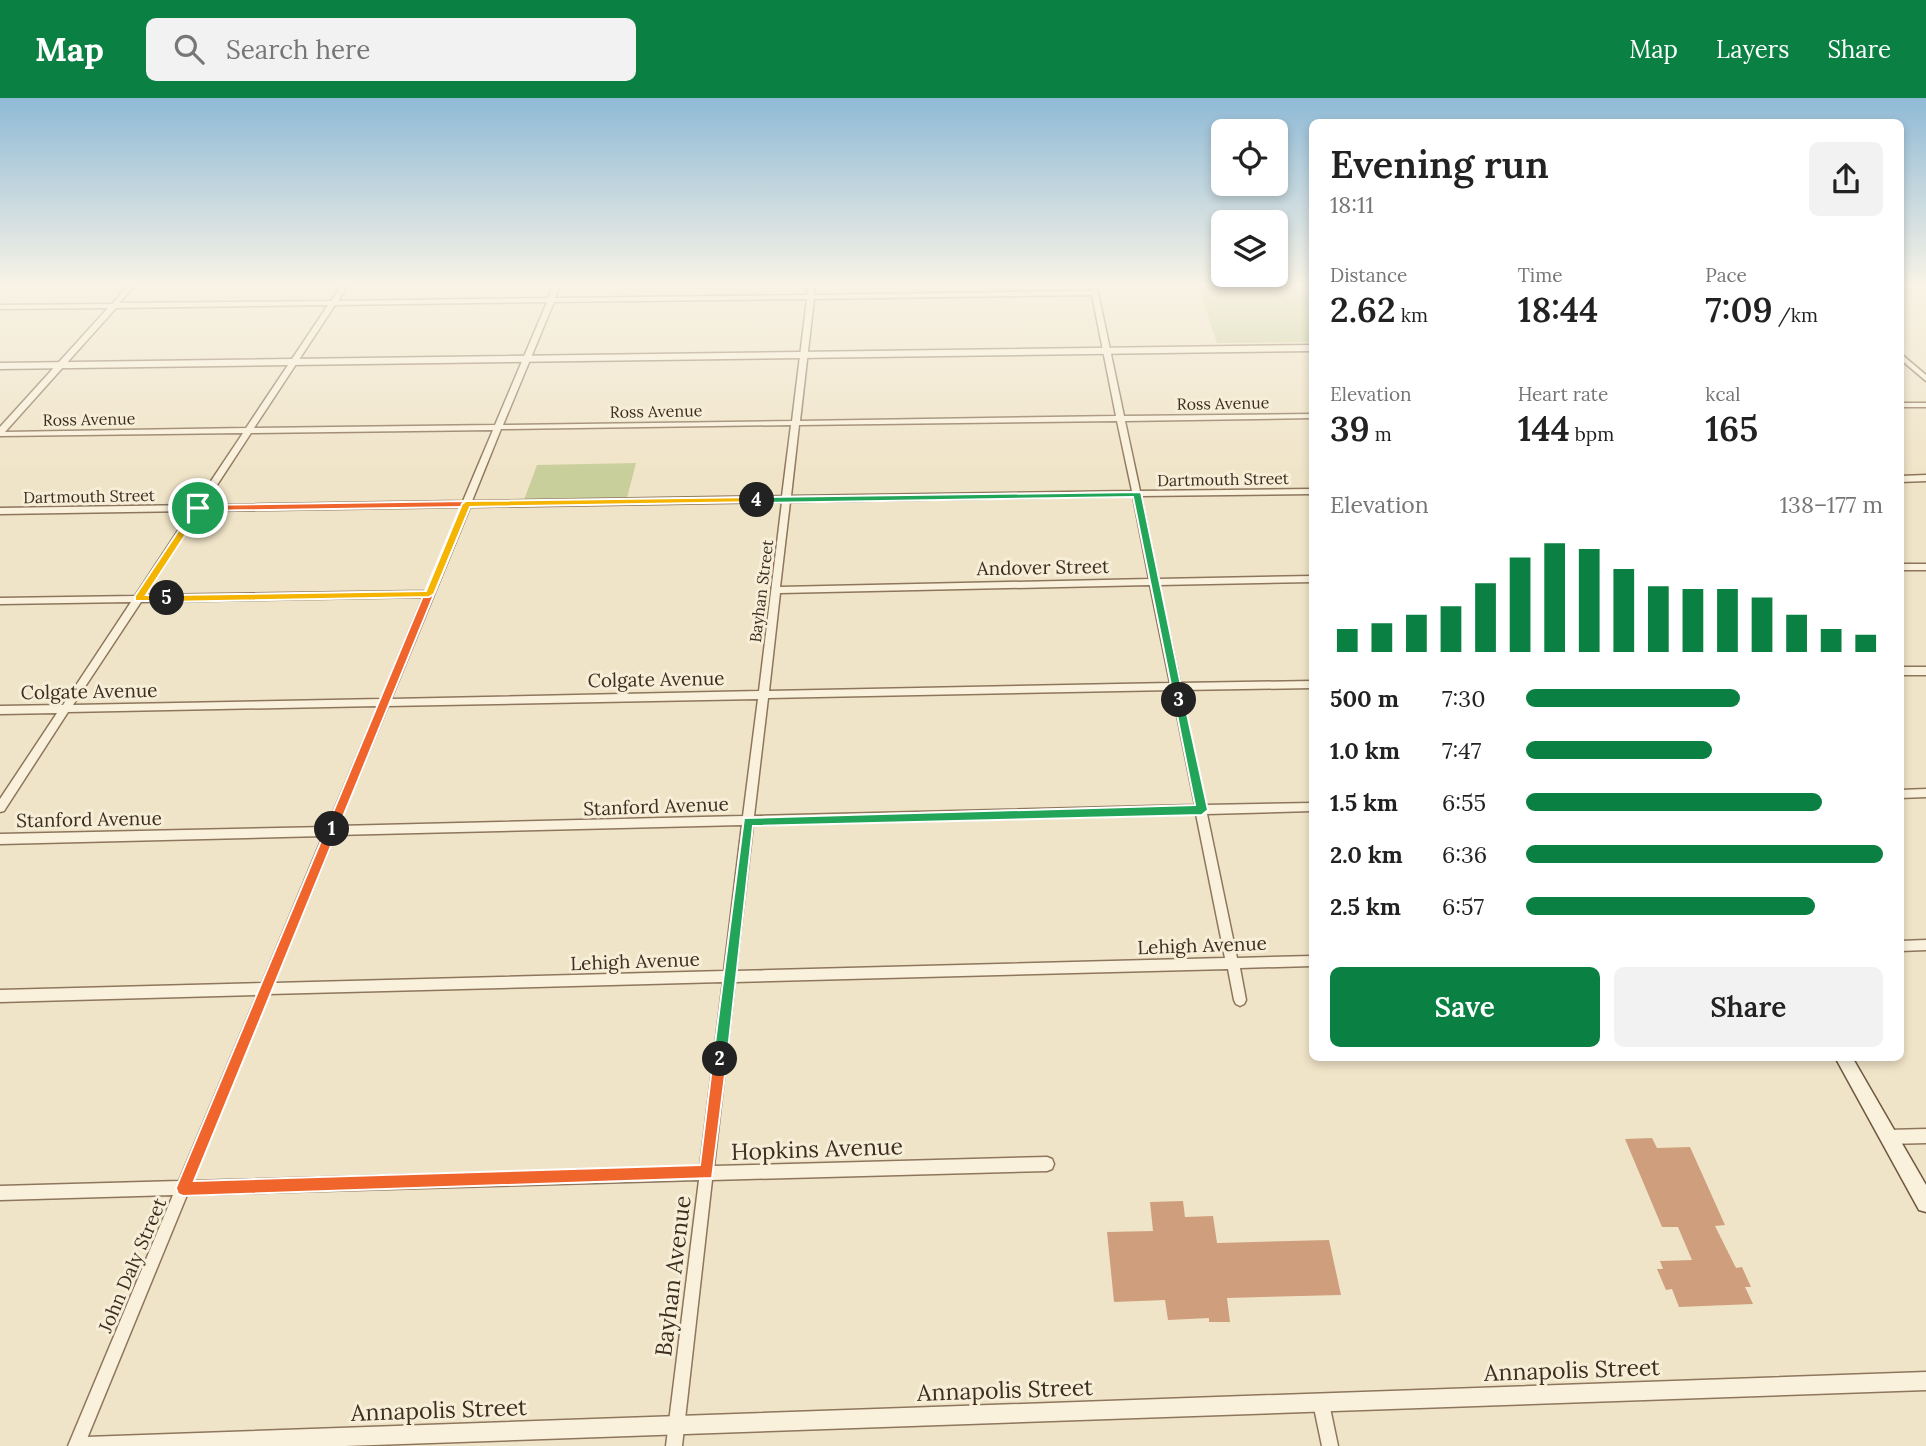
<!DOCTYPE html>
<meta charset="utf-8">
<style>
body{margin:0;font-family:Lora,serif;background:#f2f2f2;color:#222;height:100vh;display:flex;flex-direction:column;font-size:26px;white-space:nowrap}
*{box-sizing:border-box;margin:0}
p{font-size:23px;color:#767676}
.icon{flex:none;width:38px;height:38px;fill:none;stroke:currentColor;stroke-width:2;stroke-linecap:round;stroke-linejoin:round}
.map{position:relative;flex:1;overflow:hidden}
.drawer{position:absolute;left:1309px;top:21px;width:595px;height:942px;display:flex;flex-direction:column;background:#fff;border-radius:10px;box-shadow:0 4px 10px #0003}
.drawer>*{flex:none}
.buttons{position:absolute;left:1211px;top:21px;display:grid;gap:14px}
.buttons a{display:grid;place-items:center;width:77px;height:77px;border-radius:10px;background:#fff;box-shadow:0 4px 10px #0003;font-size:35px}
.pin{position:absolute;display:grid;place-items:center;width:60px;height:60px;color:#fff;margin:-30px;border:4px solid #fff;border-radius:50%;box-shadow:0 2px 7px #0007}
.km{position:absolute;width:35px;height:35px;margin:-18px;border-radius:50%;background:#222;color:#fff;font-size:19px;line-height:35px;text-align:center}
.round{display:grid;place-items:center;flex:none;width:74px;height:74px;border-radius:10px;background:#f2f2f2}
.headline{display:flex;align-items:center;justify-content:space-between;height:119px;padding:0 21px}
h1{font-size:38px;font-weight:600;line-height:52px}
.metrics{display:grid;grid-template-columns:repeat(3,1fr);gap:10px;height:119px;padding:7px 21px}
.metrics div{display:grid;align-content:center}
.metrics b{font-size:35px;font-weight:600}
.metrics small{font-size:19px;font-weight:400}
.metrics p{font-size:19px}
.chart{height:196px;padding:14px 21px}
.chart p{display:flex;justify-content:space-between}
.chart svg{width:100%;height:126px;margin-top:7px;stroke:#0b8043;stroke-width:6}
.primary-button{display:flex;gap:14px;margin-top:auto;padding:14px 21px}
.primary-button a{flex:1;height:80px;border-radius:10px;background:#0b8043;color:#fff;font-size:28px;font-weight:600;line-height:80px;text-align:center}
.primary-button a+a{background:#f2f2f2;color:#222}
ul{padding:0 21px;list-style:none;font-size:23px}
li{display:grid;grid-template-columns:112px 84px 1fr;align-items:center;height:52px}
li i{height:18px;border-radius:9px;background:#0b8043}
header{display:flex;align-items:center;gap:42px;box-sizing:border-box;height:98px;padding:0 35px;background:#0b8043;color:#fff}
header strong{font-size:33px}
nav{display:flex;gap:38px;margin-inline-start:auto;font-size:24px}
.search{width:490px;height:63px;background:#f2f2f2;display:flex;align-items:center;gap:18px;box-sizing:border-box;padding:0 24px;border-radius:10px;color:#767676;font-size:26px}
.map>svg:first-child{display:block}
</style>
<header>
<strong>Map</strong>
<div class="search"><svg class="icon" aria-label="search" viewBox="0 0 24 24"><circle cx="10" cy="10" r="6"/><path d="M15 15l6 6"/></svg>Search here</div>
<nav><a>Map</a><a>Layers</a><a>Share</a></nav>
</header>
<div class="map">
<svg width="1926" height="1348" viewBox="0 0 1926 1348">
<rect width="100%" height="100%" fill="#f0e4c8"/>
<g fill="#c9cf9b">
<path d="M1197,185H1312V244L1217,245Z"/>
<path d="M636,365L627,400L524,402L537,367Z"/>
</g>
<g fill="#cf9f7d">
<path d="M1652,1040L1657,1050L1690,1049L1725,1127L1715,1128L1736,1170L1742,1169L1751,1189H1745L1753,1206L1679,1209L1672,1191L1666,1192L1657,1171H1663L1660,1163L1692,1162L1678,1129H1662L1625,1041Z"/>
<path d="M1183,1103L1185,1119L1213,1118L1217,1145L1329,1142L1341,1197L1227,1200L1230,1224H1209V1220L1168,1222L1165,1202L1114,1204L1107,1134L1153,1133L1150,1104Z"/>
</g>
<g fill="none" stroke-linecap="round" stroke-linejoin="round">
<defs>
<g id="minor">
<path d="M131,185H137L119,205L331,203L343,185H349L338,203L548,200L555,185H561L555,200L807,197L809,185H815L814,197L1091,193L1090,185H1096L1124,318L1312,316V320L1125,323L1140,393L1312,391V396L1141,398L1158,481L1312,478V484L1159,487L1180,585L1312,583V590L1181,592L1205,707L1312,705V713L1207,716L1237,860L1312,858V868L1240,870L1246,902L1244,906L1240,908L1236,906L1234,902L1228,871L735,884L714,1068L1047,1059L1052,1061L1054,1066L1052,1071L1047,1073L712,1082L682,1348H666L699,1082L187,1097L84,1348H68L173,1097L0,1102V1088L179,1083L257,897L0,904V892L262,885L323,738L0,746V736L327,729L378,608L68,614L4,713L0,714V701L57,615L0,616V608L63,607L131,504L0,506V500L135,498L191,413L0,416V410L195,407L243,335L0,338V329L108,210L0,211V207L112,206ZM1092,197L1116,318L800,323L814,201ZM807,201L792,323L503,327L554,204ZM547,204L495,327L254,330L335,207ZM328,207L246,330L5,334L116,210ZM1117,323L1132,393L791,398L799,327ZM791,327L782,398L472,403L501,331ZM493,332L463,403L204,407L251,335ZM1133,398L1149,481L780,489L790,404ZM782,404L759,593L391,601L470,409ZM461,409L426,493L145,497L200,413ZM1150,487L1170,585L769,593L780,495ZM423,499L381,601L73,607L141,504ZM1172,592L1195,707L754,718L768,600ZM758,601L743,718L338,728L388,608ZM1196,716L1225,860L736,873L753,727ZM742,727L724,873L274,885L335,737ZM723,884L700,1069L193,1083L269,896Z"/>
<path d="M1900,255L1926,277V283L1900,261Z"/>
<rect x="1900" y="305" width="26" height="4"/>
<path d="M1926,377V383L1900,384V378Z"/>
<rect x="1900" y="466" width="26" height="6"/>
<rect x="1900" y="569" width="26" height="8"/>
<path d="M1926,691V699L1900,700V692Z"/>
<path d="M1926,842V852L1900,853V843Z"/>
<path d="M1926,1031V1045L1888,1046L1883,1044L1881,1039L1883,1034L1888,1032Z"/>
<path d="M1321,1297L1326,1300L1329,1305L1338,1348H1322L1313,1305L1316,1300Z"/>
</g>
<g id="tertiary">
<path d="M1312,247V253L0,271V265Z"/>
<path d="M1926,1274V1292L345,1348H77L80,1342L86,1339Z"/>
</g>
<path id="secondary" d="M1835,959H1852L1926,1087V1114L1919,1112Z"/>
</defs>
<use href="#minor" stroke="#8d765c" stroke-width="3"/>
<use href="#tertiary" stroke="#8d765c" stroke-width="3"/>
<use href="#secondary" stroke="#6f573f" stroke-width="3"/>
<use href="#minor" fill="#faf1dc" fill-rule="evenodd"/>
<use href="#tertiary" fill="#faf1dc" fill-rule="evenodd"/>
<use href="#secondary" fill="#faf1dc" fill-rule="evenodd"/>
</g>
<linearGradient id="sky" x2="0" y2="1"><stop stop-color="#8fbad6"/><stop offset="0.5" stop-color="#f8f3e6"/><stop offset="1" stop-color="#f8f3e6" stop-opacity="0"/></linearGradient>
<rect width="1926" height="373" fill="url(#sky)"/>
<path fill="#f0652b" stroke="#fff" stroke-width="2" d="M466,403L471,406L338,731L332,736L328,735L326,731L460,409L198,413L194,410L198,407Z"/>
<path fill="#f0652b" stroke="#fff" stroke-width="2" d="M332,726L338,731L194,1083L700,1067L713,961L720,955L727,961L712,1080L183,1098L178,1096L176,1090L178,1085L326,731Z"/>
<path fill="#22a559" stroke="#fff" stroke-width="2" d="M1179,598L1184,602L1208,712L1202,717L753,728L727,961L720,968L715,966L713,961L744,720L1195,707L1174,602Z"/>
<path fill="#22a559" stroke="#fff" stroke-width="2" d="M1141,394L1184,602L1179,606L1174,602L1133,399L757,405L753,402L757,399Z"/>
<path fill="#f5b400" stroke="#fff" stroke-width="2" d="M757,399L762,402L760,404L470,409L434,496L429,499L167,504L162,500L167,497L426,493L462,406L466,403Z"/>
<path fill="#f5b400" stroke="#fff" stroke-width="2" d="M195,408L203,410L146,497L170,498V503H135V498Z"/>
<g text-anchor="middle" stroke-width="6" stroke-linejoin="round" paint-order="stroke">
<g font-size="16" fill="#3d2e20" stroke="#f7eed8">
<text transform="translate(1223 305) rotate(-1)" y="6">Ross Avenue</text>
<text transform="translate(656 313) rotate(-1)" y="6">Ross Avenue</text>
<text transform="translate(89 321) rotate(-1)" y="6">Ross Avenue</text>
<text transform="translate(1223 381) rotate(-1)" y="6">Dartmouth Street</text>
<text transform="translate(89 398) rotate(-1)" y="6">Dartmouth Street</text>
<text transform="translate(761 493) rotate(-83)" y="6">Bayhan Street</text>
</g>
<g font-size="19" fill="#3d2e20" stroke="#f7eed8">
<text transform="translate(1043 469) rotate(-1)" y="7">Andover Street</text>
<text transform="translate(656 581) rotate(-1)" y="7">Colgate Avenue</text>
<text transform="translate(89 593) rotate(-1)" y="7">Colgate Avenue</text>
<text transform="translate(656 708) rotate(-2)" y="7">Stanford Avenue</text>
<text transform="translate(89 721) rotate(-1)" y="7">Stanford Avenue</text>
<text transform="translate(1202 847) rotate(-2)" y="7">Lehigh Avenue</text>
<text transform="translate(635 863) rotate(-2)" y="7">Lehigh Avenue</text>
<text transform="translate(132 1167) rotate(-67)" y="7">John Daly Street</text>
</g>
<g font-size="23" fill="#3d2e20" stroke="#f7eed8">
<text transform="translate(817 1051) rotate(-2)" y="8">Hopkins Avenue</text>
<text transform="translate(673 1178) rotate(-83)" y="8">Bayhan Avenue</text>
<text transform="translate(1572 1272) rotate(-2)" y="8">Annapolis Street</text>
<text transform="translate(1005 1292) rotate(-2)" y="8">Annapolis Street</text>
<text transform="translate(439 1312) rotate(-2)" y="8">Annapolis Street</text>
</g>
</g>
</svg>
<div class="buttons">
<a><svg class="icon" aria-label="locate" viewBox="0 0 24 24"><circle cx="12" cy="12" r="6"/><path d="M12 2v4M12 18v4M2 12h4M18 12h4"/></svg></a>
<a><svg class="icon" aria-label="layers" viewBox="0 0 24 24"><path d="M12 4l9 5-9 5-9-5zM3 14l9 5 9-5"/></svg></a>
</div>
<div class="pin" style="left:198px;top:410px;background:#1e9e55"><svg class="icon" aria-label="arrive" viewBox="0 0 24 24"><path d="M6 21V4h12l-3 4 3 4H6"/></svg></div>
<b class="km" style="left:332px;top:731px">1</b>
<b class="km" style="left:720px;top:961px">2</b>
<b class="km" style="left:1179px;top:602px">3</b>
<b class="km" style="left:757px;top:402px">4</b>
<b class="km" style="left:167px;top:500px">5</b>
<section class="drawer">
<div class="headline"><div><h1>Evening run</h1><p>18:11</p></div><a class="round"><svg class="icon" aria-label="share" viewBox="0 0 24 24"><path d="M12 15V3M7 8l5-5 5 5M5 13v7h14v-7"/></svg></a></div>
<div class="metrics">
<div><p>Distance</p><b>2.62<small> km</small></b></div>
<div><p>Time</p><b>18:44</b></div>
<div><p>Pace</p><b>7:09<small> /km</small></b></div>
</div>
<div class="metrics">
<div><p>Elevation</p><b>39<small> m</small></b></div>
<div><p>Heart rate</p><b>144<small> bpm</small></b></div>
<div><p>kcal</p><b>165</b></div>
</div>
<div class="chart"><p><span>Elevation</span>138–177 m</p>
<svg viewBox="0 0 160 44" preserveAspectRatio="none"><path d="M5 44V36M15 44V34M25 44V31M35 44V28M45 44V20M55 44V11M65 44V6M75 44V8M85 44V15M95 44V21M105 44V22M115 44V22M125 44V25M135 44V31M145 44V36M155 44V38"/></svg>
</div>
<ul>
<li><b>500 m</b>7:30<i style="width:60%"></i></li>
<li><b>1.0 km</b>7:47<i style="width:52%"></i></li>
<li><b>1.5 km</b>6:55<i style="width:83%"></i></li>
<li><b>2.0 km</b>6:36<i style="width:100%"></i></li>
<li><b>2.5 km</b>6:57<i style="width:81%"></i></li>
</ul>
<div class="primary-button"><a>Save</a><a>Share</a></div>
</section>
</div>
